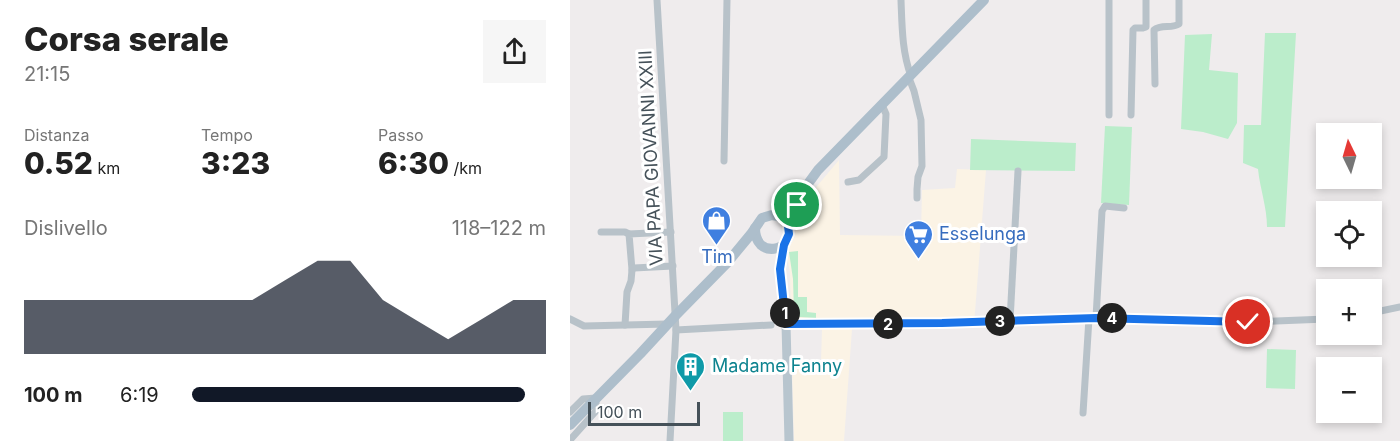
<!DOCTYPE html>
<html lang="it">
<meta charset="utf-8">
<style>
body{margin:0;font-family:Inter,sans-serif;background:#f6f6f6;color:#222;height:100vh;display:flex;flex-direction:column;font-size:22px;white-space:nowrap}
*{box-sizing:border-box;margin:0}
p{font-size:20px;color:#767676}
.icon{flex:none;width:33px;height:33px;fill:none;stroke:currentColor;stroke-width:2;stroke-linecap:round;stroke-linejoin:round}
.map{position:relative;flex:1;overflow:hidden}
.details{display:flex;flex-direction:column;background:#fff;width:570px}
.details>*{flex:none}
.needle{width:39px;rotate:355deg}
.buttons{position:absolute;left:746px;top:123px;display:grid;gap:12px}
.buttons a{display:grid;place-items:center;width:66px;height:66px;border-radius:0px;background:#fff;box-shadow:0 3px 9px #0003;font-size:30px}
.scale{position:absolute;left:18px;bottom:15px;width:112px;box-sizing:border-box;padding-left:6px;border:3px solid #455159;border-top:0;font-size:16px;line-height:21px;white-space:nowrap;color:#455159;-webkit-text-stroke:4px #fff;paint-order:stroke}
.pin{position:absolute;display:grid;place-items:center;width:51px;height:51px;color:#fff;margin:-26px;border:3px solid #fff;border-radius:50%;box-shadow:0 2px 6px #0007}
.km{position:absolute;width:30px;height:30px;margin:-15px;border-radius:50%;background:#222;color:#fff;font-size:16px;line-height:30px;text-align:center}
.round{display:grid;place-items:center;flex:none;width:63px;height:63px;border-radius:0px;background:#f6f6f6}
.summary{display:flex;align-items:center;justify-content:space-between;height:102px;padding:0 24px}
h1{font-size:33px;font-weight:800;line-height:45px}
.metrics{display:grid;grid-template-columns:repeat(3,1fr);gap:9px;height:102px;padding:6px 24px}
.metrics div{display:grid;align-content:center}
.metrics b{font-size:30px;font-weight:800}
.metrics small{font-size:16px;font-weight:400}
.metrics p{font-size:16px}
.chart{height:168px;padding:12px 24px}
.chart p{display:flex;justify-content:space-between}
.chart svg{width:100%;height:108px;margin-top:6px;fill:#111827;opacity:.7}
ul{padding:0 24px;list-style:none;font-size:20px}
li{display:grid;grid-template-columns:96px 72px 1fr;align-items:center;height:45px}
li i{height:15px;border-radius:8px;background:#111827}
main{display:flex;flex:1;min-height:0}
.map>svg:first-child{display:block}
</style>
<main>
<section class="details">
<div class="summary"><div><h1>Corsa serale</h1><p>21:15</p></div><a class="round"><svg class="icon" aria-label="share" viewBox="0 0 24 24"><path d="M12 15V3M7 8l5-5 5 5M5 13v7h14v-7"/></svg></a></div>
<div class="metrics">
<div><p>Distanza</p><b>0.52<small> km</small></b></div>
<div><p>Tempo</p><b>3:23</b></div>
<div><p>Passo</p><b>6:30<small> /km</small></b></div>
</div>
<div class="chart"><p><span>Dislivello</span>118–122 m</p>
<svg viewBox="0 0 160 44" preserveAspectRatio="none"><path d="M0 44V22L10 22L20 22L30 22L40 22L50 22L60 22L70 22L80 14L90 6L100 6L110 22L120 30L130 38L140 30L150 22L160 22V44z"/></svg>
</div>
<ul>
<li><b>100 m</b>6:19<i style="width:94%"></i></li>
</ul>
</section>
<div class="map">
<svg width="830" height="441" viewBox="0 0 830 441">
<rect width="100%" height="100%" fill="#efeced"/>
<path fill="#fbf3e5" d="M269,160L270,235L351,236L352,190L385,188L387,169L416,170L404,325L282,329L274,441H224L222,363L251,362L252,329L221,327L220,272L216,253L225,236L227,214L231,205Z"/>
<g fill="#bbedcb">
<path d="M695,33H726L715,227H697C697,207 690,189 688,169L673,163L674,125H691Z"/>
<path d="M642,34L639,70L668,73L667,123L658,139L633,132L611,129L615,35Z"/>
<path d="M535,126L562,127L559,205L531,203Z"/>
<path d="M401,139L506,143L505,171L400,170Z"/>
<path d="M228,251V297H237V312L246,313V318L230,317L224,311L223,279L219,252Z"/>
<path d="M697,349L726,350L725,389L696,388Z"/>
<rect x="153" y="412" width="20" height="29"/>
</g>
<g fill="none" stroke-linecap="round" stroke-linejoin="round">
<g stroke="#b8c2c9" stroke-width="7">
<path d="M87,0L106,330L100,441"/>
<path d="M331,0C332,26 332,52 341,76"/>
<path d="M539,0V115"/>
<path d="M339,78L344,91L351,120L352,166L348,177L347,189V198"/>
<path d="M585,84L584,30C591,24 602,29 609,24V0"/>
<path d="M561,115L563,30L565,28H573L576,27V0"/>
<path d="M154,161L157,0"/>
<path d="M278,182L289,180L314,157L316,114L312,105"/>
<path d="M31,232H55L59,234"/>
<path d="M62,270L59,234L101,232"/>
<path d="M801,313L830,307"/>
<path d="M526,318L532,211L535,206L554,208"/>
<path d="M0,319L14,326L97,324"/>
<path d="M440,321L448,171"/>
<path d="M216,324L372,323L526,318L678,322L756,319"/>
<path d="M55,325L57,292L61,281L62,270L64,268L103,266"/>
<path d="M106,330L201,325"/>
<path d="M0,412L13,399L26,398V411L0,440"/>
<path d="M513,413L519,318"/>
</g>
<path stroke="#b8c5ce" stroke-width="9" d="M214,245L210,269L216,324L219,441"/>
<g stroke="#adbecb" stroke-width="10">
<path d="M185,228C185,234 186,240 191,245C198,251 210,250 216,242C220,236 218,231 219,224C222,207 237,184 248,170L414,0"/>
<path d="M0,425L70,354L106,315L157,263L181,234L192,218L202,215L208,216L216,221L218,226"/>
</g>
</g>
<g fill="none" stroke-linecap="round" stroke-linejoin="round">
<defs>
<path id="route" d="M227,205L218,226L219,234L214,245L210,269L216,324L372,323L526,318L678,322"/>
</defs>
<use href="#route" stroke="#fff" stroke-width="12"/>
<use href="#route" stroke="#1a73e8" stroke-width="8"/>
</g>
<defs>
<symbol id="shop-pin" viewBox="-11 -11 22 30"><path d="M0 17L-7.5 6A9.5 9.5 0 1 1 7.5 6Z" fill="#3f7fe0" stroke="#fff"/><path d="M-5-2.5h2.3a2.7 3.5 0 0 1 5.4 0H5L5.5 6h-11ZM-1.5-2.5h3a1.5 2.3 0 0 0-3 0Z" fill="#fff"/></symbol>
<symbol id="supermarket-pin" viewBox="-11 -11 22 30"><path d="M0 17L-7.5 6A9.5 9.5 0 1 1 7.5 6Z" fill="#3f7fe0" stroke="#fff"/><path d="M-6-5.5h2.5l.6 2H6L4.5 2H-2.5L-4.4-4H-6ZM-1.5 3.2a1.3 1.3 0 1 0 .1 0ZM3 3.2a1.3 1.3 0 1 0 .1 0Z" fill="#fff"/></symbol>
<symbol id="building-pin" viewBox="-11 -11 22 30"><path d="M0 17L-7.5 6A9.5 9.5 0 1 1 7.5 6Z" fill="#0f9aa8" stroke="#fff"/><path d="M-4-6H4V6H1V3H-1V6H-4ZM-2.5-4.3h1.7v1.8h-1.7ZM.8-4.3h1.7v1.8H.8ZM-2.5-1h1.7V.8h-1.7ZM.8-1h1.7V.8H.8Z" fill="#fff"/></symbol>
</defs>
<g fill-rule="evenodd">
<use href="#shop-pin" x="130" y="204" width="33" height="45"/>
<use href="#supermarket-pin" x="332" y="218" width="33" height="45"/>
<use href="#building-pin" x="104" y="350" width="33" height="45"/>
</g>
<g text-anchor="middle" stroke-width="6" stroke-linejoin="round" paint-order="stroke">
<g font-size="18" fill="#455159" stroke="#fff">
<text transform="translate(81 158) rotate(-93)" y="6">VIA PAPA GIOVANNI XXIII</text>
</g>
<g font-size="18" fill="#366cbe" stroke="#fff" text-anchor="start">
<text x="369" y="240">Esselunga</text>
<text x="147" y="263" text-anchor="middle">Tim</text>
</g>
<g font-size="18" fill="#0d838f" stroke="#fff" text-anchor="start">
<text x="142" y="372">Madame Fanny</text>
</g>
</g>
</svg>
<div class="buttons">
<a><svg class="needle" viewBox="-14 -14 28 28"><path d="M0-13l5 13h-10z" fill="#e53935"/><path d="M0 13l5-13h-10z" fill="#767676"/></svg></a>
<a><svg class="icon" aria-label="locate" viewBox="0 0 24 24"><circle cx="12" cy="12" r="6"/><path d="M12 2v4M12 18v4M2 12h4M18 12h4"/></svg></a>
<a>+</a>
<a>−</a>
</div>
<div class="scale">100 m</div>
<div class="pin" style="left:227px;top:205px;background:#1e9e55"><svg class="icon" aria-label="arrive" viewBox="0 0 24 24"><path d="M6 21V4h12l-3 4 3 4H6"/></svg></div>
<div class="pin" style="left:678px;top:322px;background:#d93025"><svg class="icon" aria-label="check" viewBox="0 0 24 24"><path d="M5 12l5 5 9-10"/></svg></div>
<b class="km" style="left:215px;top:313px">1</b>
<b class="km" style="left:318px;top:324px">2</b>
<b class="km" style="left:430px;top:321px">3</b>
<b class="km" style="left:542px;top:318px">4</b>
</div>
</main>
